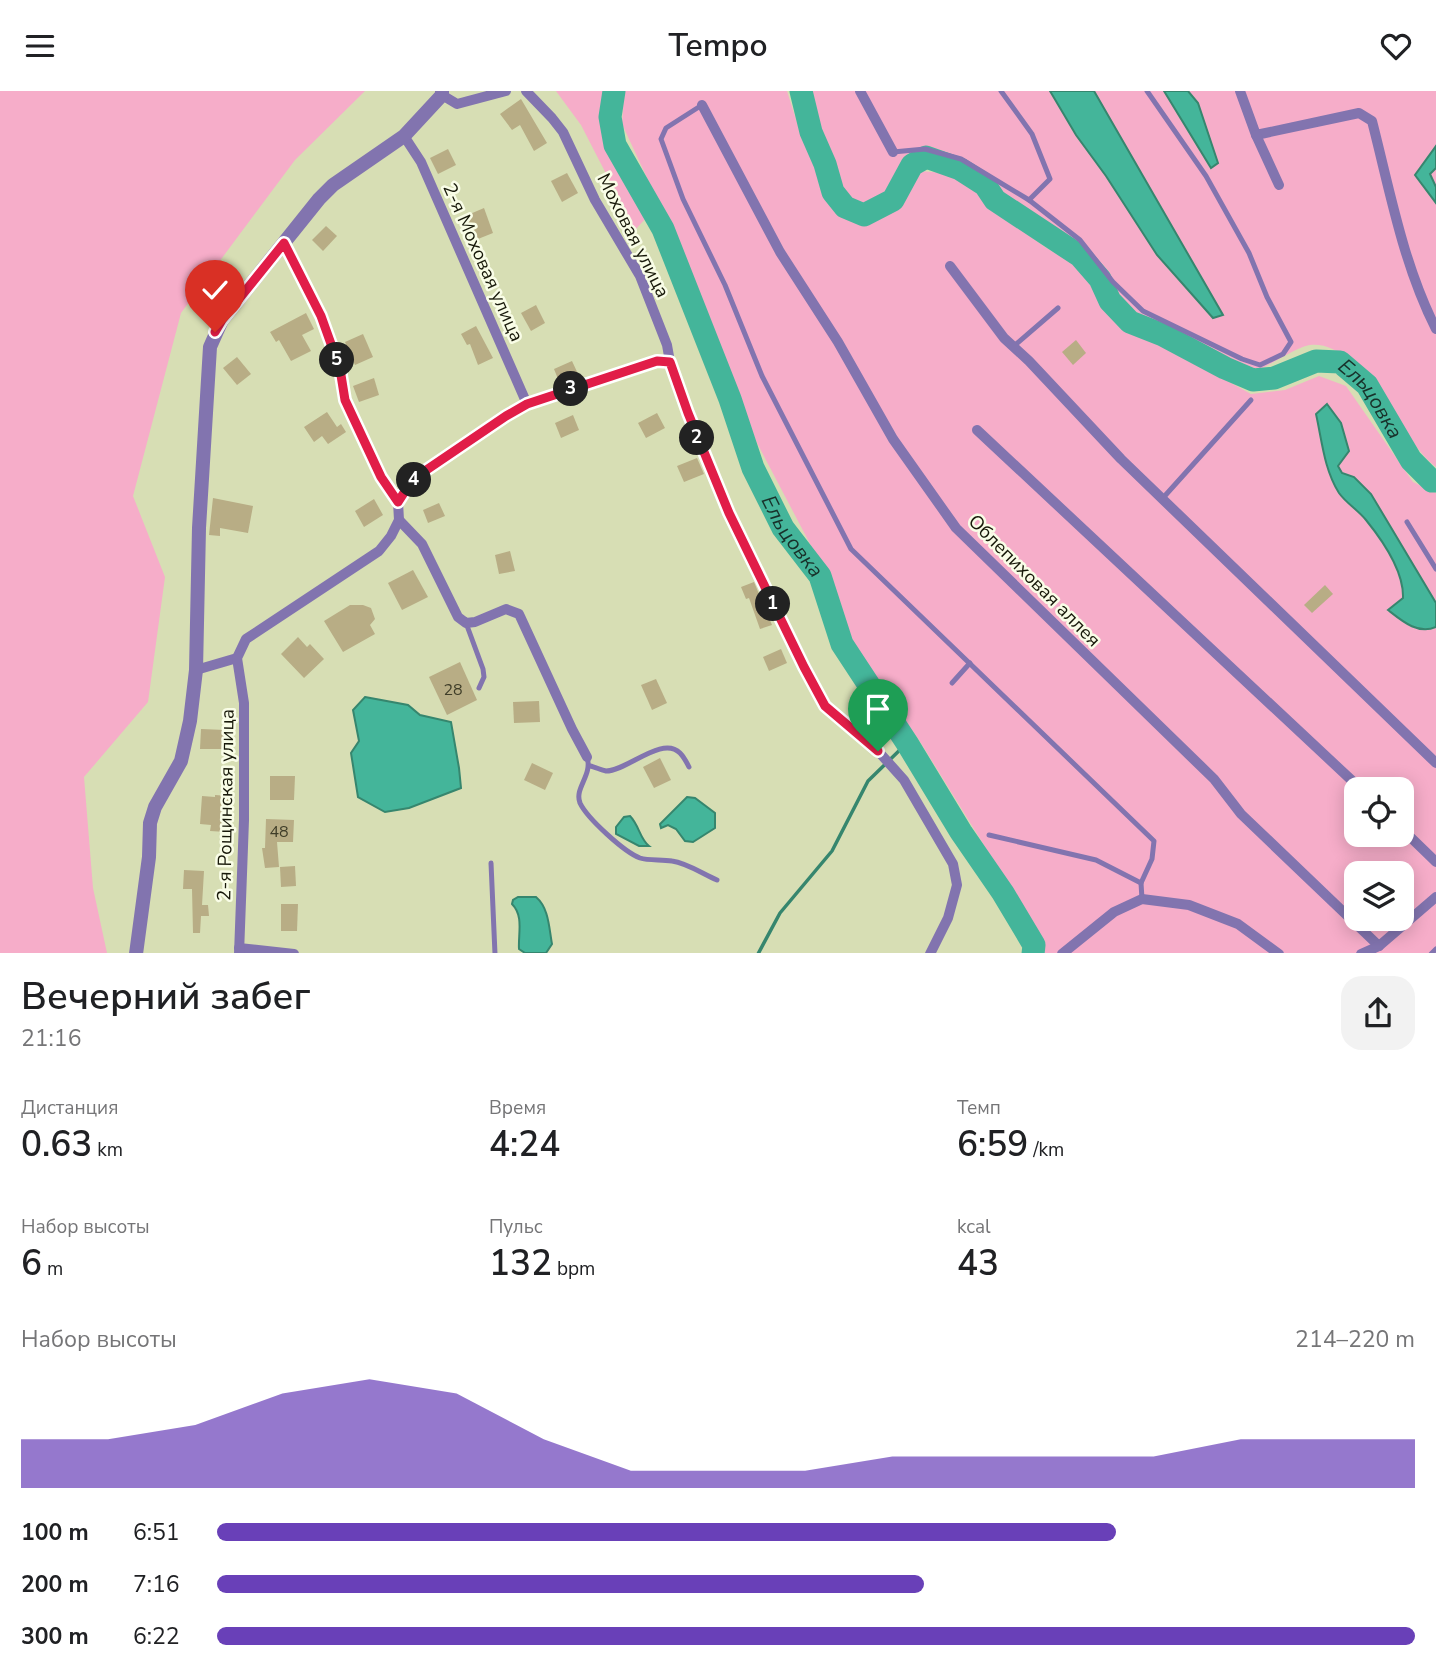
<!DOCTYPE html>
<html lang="ru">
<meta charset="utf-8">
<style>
body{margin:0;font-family:"Nunito Sans",sans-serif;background:#f2f2f2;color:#202124;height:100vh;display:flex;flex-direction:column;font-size:26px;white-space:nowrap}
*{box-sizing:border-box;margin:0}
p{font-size:23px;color:#757577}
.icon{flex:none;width:38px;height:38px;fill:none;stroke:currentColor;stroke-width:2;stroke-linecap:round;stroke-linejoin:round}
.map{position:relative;height:862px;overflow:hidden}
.drawer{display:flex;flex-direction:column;background:#fff;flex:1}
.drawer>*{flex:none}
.tools{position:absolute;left:1344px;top:686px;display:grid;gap:14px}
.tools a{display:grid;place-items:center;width:70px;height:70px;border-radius:14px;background:#fff;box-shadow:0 4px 18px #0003;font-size:35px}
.pin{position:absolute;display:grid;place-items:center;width:60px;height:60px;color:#fff;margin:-72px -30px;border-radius:50% 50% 50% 0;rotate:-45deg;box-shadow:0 0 7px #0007}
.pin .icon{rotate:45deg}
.km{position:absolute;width:35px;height:35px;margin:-18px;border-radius:50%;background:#222;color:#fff;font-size:19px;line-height:35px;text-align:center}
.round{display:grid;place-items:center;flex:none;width:74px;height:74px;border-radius:21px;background:#f2f2f2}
.overview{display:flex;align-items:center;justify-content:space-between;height:119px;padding:0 21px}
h1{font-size:38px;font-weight:600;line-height:52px}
.figures{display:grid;grid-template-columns:repeat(3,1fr);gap:10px;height:119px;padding:7px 21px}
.figures div{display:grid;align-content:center}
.figures b{font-size:35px;font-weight:600}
.figures small{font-size:19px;font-weight:400}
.figures p{font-size:19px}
.chart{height:196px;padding:14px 21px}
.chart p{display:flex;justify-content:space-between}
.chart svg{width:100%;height:126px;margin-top:7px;fill:#6940b8;opacity:.7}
ul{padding:0 21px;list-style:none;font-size:23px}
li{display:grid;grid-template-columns:112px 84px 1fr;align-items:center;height:52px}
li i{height:18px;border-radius:9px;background:#6940b8}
header{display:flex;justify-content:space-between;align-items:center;height:91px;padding:0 21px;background:#fff;font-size:32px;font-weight:600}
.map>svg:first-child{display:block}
</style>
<header><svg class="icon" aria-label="menu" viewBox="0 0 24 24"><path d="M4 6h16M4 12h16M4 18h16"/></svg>Tempo<svg class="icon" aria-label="heart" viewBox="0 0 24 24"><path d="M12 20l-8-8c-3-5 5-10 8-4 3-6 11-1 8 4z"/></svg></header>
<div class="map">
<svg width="1436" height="863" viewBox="0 0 1436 863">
<rect width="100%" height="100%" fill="#d7deb4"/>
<g fill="#f6adc9" fill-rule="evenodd">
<path d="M0,0H365L295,69L181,222L133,405L165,486L148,611L84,686L93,797L107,862H0Z"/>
<path d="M556,0H619L618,54L646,127L635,139L581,34Z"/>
<path d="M624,0H787L800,41L837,123L868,132L902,114L918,80L947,82L972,97L992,118L1045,156L1077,175L1124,237L1157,251L1251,303L1285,299L1319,285L1346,295L1413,391L1436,402V862H1041L1042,848L919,649L852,555L829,489L757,352L680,158L622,33ZM1356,698H1402V744H1356ZM1356,782H1402V828H1356Z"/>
<path d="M809,0H1436V376C1400,349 1362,248 1310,254C1299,255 1264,277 1252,283L1136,221L1114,199L1084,163L965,75L937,64L919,60L906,67L887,104L862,116L849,112L839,98Z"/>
</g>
<g fill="#44b59a" stroke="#36866e" stroke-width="2">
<path d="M1050,0H1094L1223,224L1213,227L1157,164L1106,85L1076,44Z"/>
<path d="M1164,0H1188L1198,12L1218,72L1211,77Z"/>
<path d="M1436,55V77L1430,83L1436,96V112L1415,84Z"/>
<path d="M1327,313L1341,332L1349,360L1338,375L1342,382L1354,386L1371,403L1436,512V536C1418,544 1402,530 1388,519L1403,507C1404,480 1383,450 1366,429C1358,419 1346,412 1339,402C1324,378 1322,350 1316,323Z"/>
<path d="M365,606L408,614L420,624L451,631L459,677L461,697L409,717L385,721L358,706L351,662L359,650L353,619Z"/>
<path d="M687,706L695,707L715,722V737L693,751L685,750L676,738L668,734L661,737L660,733Z"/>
<path d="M630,725C639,734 640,748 649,755H639L616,743V736L624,726Z"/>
<path d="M518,806H536C549,817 549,837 552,853L546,862H525L519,858C518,843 524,825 512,813L513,809Z"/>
</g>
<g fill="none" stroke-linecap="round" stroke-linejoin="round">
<path stroke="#36866e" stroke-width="3.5" d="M758,863L780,822L832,760L868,690L907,652"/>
<g stroke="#44b59a" stroke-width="23">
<path id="s1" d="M614,0L610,26L615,54L663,138L730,308L753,377L783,437L820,485L842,553L907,652L961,741L1003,802L1034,854L1033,863"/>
<path id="s2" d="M801,0L811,41L825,73L833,101L845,116L864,124L893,109L912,74L926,66L960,78L985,94L995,109L1080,165L1100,188L1110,210L1130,231L1163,244L1225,277L1253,289L1274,287L1316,270L1340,271L1367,294L1411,369L1432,390H1436"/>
</g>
</g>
<g fill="#b8ad85">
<path d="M521,8L547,52L534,60L520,34L512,39L500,23Z"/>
<path d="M448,58L456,74L438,83L430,67Z"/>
<path d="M567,82L578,102L562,111L551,90Z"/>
<path d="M484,117L493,142L473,150L463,126Z"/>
<path d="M326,135L337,145L323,160L312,149Z"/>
<path d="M536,214L545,232L531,240L521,222Z"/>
<path d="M306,222L314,238L302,244L311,260L291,270L279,249L276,251L270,241Z"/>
<path d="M476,235L493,267L478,274L470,253L467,254L461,243Z"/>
<path d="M363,243L373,266L355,274L345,251Z"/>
<path d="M1076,249L1086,262L1073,274L1062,261Z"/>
<path d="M237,266L251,283L237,294L223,277Z"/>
<path d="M572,270L579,285L560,293L554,278Z"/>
<path d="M374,287L379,304L359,311L353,295Z"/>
<path d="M327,321L337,336L341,333L346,341L328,353L322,345L314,351L304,336Z"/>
<path d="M657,322L665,337L646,347L638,332Z"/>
<path d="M573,324L579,339L561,347L555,332Z"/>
<path d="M697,367L704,383L684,391L677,375Z"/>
<path d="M213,407L253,415L248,442L220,437V445L209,444Z"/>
<path d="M374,408L383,424L364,436L355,420Z"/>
<path d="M439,412L445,425L428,432L423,419Z"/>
<path d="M510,460L515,480L499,483L495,464Z"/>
<path d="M413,479L428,506L402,519L388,492Z"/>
<path d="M754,491L772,534L760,538L749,507L746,508L741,496Z"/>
<path d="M1325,494L1333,503L1312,522L1304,514Z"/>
<path d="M350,514H363L371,517L375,528L370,534L375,543L343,561L324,530Z"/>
<path d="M298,546L307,556L310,553L324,568L304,587L281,563Z"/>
<path d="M781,558L787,572L769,580L763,566Z"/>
<path d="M460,571L477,609L447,624L429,586Z"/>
<path d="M656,588L667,612L652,619L641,594Z"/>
<path d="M539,610L540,631L514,632L513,611Z"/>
<path d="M201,638L225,639L224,658H200Z"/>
<path d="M660,667L671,689L654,697L643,676Z"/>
<path d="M532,672L553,682L545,699L524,689Z"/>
<path d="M270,685H295L294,709H270Z"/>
<path d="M215,704L229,705L226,741L210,740L211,734L200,733L202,705L215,706Z"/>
<path d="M266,728L294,729L293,751H277L279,776L265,777L262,757H265Z"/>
<path d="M295,775L296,795L281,796L280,776Z"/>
<path d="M184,779L204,780L202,814H208L209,825H201L200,842H193L192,798H183Z"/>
<path d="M281,813H298L297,840H281Z"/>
</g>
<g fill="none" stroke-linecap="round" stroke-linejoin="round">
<g stroke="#8274af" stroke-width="5">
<path d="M1001,0L1032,43L1050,88L1029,109"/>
<path d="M702,14L666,37L661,48L683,108L725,194L762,285L851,458L1154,750L1152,768L1141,792L1142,808"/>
<path d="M893,61L925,58L961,68L1029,109L1080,149L1113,191L1143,220L1242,268L1260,274L1283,263L1291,251L1267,206L1249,162L1206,85L1147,0"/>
<path d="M1014,255L1058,217"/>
<path d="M1162,408L1251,309"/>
<path d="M1407,431L1436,478"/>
<path d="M466,532L483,578L484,586L479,597"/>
<path d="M952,592L970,572"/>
<path d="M587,666C593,684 574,697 580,712C587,727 624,761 640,767C649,770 662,768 672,770C687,772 703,783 717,789"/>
<path d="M590,675C595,676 601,679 606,680C627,680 662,644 680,662C684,666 687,672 689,676"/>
<path d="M989,744L1096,769L1141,792"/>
<path d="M491,772L495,863"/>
<path d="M1431,863L1436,858"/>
</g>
<g stroke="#8274af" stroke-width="10">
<path d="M526,0L552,27L563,41L595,109L640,185L667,254L670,271L688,322L729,422L825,615L878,660L904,689L953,773L957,794L948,827L930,863"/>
<path d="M860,0L893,61"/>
<path d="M1240,0L1256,44L1359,22L1372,30C1390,100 1403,173 1436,238"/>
<path d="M442,4L457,13L506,0"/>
<path d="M702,14L780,161L838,251L893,348L956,437L1214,688L1241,723L1379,855"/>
<path d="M1256,44L1279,94"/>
<path d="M404,45L421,71L527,313"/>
<path d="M284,152L321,225L340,278L345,309L381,386L398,411"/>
<path d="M950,175L1004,247L1029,270L1121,368L1436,672"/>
<path d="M977,339L1361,698"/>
<path d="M399,429L422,453L458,526L466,532L475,531L506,518L519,523L572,638L587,666"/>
<path d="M196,579L237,567"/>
<path d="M1402,738L1436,771"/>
<path d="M239,857L294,863"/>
<path d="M239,863L244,729V612L237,567L246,548L379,460L391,445L399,429L398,411L407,396L419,384L506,325L527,313L657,270L670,271"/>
<path d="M1062,863L1114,821L1142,808L1189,814L1238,833L1279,863"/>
<path d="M1361,863L1379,855L1436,806"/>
</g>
<path stroke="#8274af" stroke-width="14" d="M136,863L149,766L150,732L155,716L181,670L190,630L196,579L199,437L210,256L222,229L319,108L333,94L404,45L442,4V0"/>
</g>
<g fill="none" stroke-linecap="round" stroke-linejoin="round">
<defs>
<path id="route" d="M215,241L222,229L284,152L321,225L340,278L345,309L381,386L398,411L407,397L419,384L506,325L527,313L657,270L670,271L688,322L729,422L804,576L825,615L878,660"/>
</defs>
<use href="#route" stroke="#fff" stroke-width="14"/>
<use href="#route" stroke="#e11d48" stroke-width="9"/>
</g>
<g text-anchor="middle" stroke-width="5" stroke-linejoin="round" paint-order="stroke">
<g font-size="16" fill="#3f3d28">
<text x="453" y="604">28</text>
<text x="279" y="746">48</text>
</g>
<g font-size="19" fill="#171809" stroke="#f9fde7">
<text transform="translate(634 144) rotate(63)" y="7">Моховая улица</text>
<text transform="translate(484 171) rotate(66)" y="7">2-я Моховая улица</text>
<text transform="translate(1035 489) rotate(45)" y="7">Облепиховая аллея</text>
<text transform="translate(225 714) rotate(-89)" y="7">2-я Рощинская улица</text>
</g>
<g font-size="21" font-style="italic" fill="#18312a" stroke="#f9fde7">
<text dy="7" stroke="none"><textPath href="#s2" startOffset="779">Ельцовка</textPath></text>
<text dy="7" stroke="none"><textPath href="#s1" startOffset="486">Ельцовка</textPath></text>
</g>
</g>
</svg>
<div class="tools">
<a><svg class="icon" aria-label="locate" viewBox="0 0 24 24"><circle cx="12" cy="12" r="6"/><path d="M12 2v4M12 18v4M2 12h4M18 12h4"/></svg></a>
<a><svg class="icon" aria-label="layers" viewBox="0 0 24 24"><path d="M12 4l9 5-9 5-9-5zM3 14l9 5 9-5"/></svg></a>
</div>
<div class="pin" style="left:878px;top:660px;background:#1e9e55"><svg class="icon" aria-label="arrive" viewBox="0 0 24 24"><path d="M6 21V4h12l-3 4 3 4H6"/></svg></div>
<div class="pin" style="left:215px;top:241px;background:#d93025"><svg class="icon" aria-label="check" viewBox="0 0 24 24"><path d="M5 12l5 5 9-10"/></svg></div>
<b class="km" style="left:773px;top:513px">1</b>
<b class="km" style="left:697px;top:347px">2</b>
<b class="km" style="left:571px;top:298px">3</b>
<b class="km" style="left:414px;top:389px">4</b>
<b class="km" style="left:337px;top:269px">5</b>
</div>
<section class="drawer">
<div class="overview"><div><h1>Вечерний забег</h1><p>21:16</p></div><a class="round"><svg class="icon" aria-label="share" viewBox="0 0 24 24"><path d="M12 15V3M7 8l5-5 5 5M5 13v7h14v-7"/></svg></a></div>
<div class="figures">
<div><p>Дистанция</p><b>0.63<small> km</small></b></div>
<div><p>Время</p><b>4:24</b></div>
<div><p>Темп</p><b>6:59<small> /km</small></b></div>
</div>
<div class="figures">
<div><p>Набор высоты</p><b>6<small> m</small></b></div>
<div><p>Пульс</p><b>132<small> bpm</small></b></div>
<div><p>kcal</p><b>43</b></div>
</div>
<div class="chart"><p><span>Набор высоты</span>214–220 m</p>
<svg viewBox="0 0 160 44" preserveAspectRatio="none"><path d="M0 44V27L10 27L20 22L30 11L40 6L50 11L60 27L70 38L80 38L90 38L100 33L110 33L120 33L130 33L140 27L150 27L160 27V44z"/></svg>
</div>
<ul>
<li><b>100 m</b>6:51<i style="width:75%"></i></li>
<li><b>200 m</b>7:16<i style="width:59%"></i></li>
<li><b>300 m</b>6:22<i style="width:100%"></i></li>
</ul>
</section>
